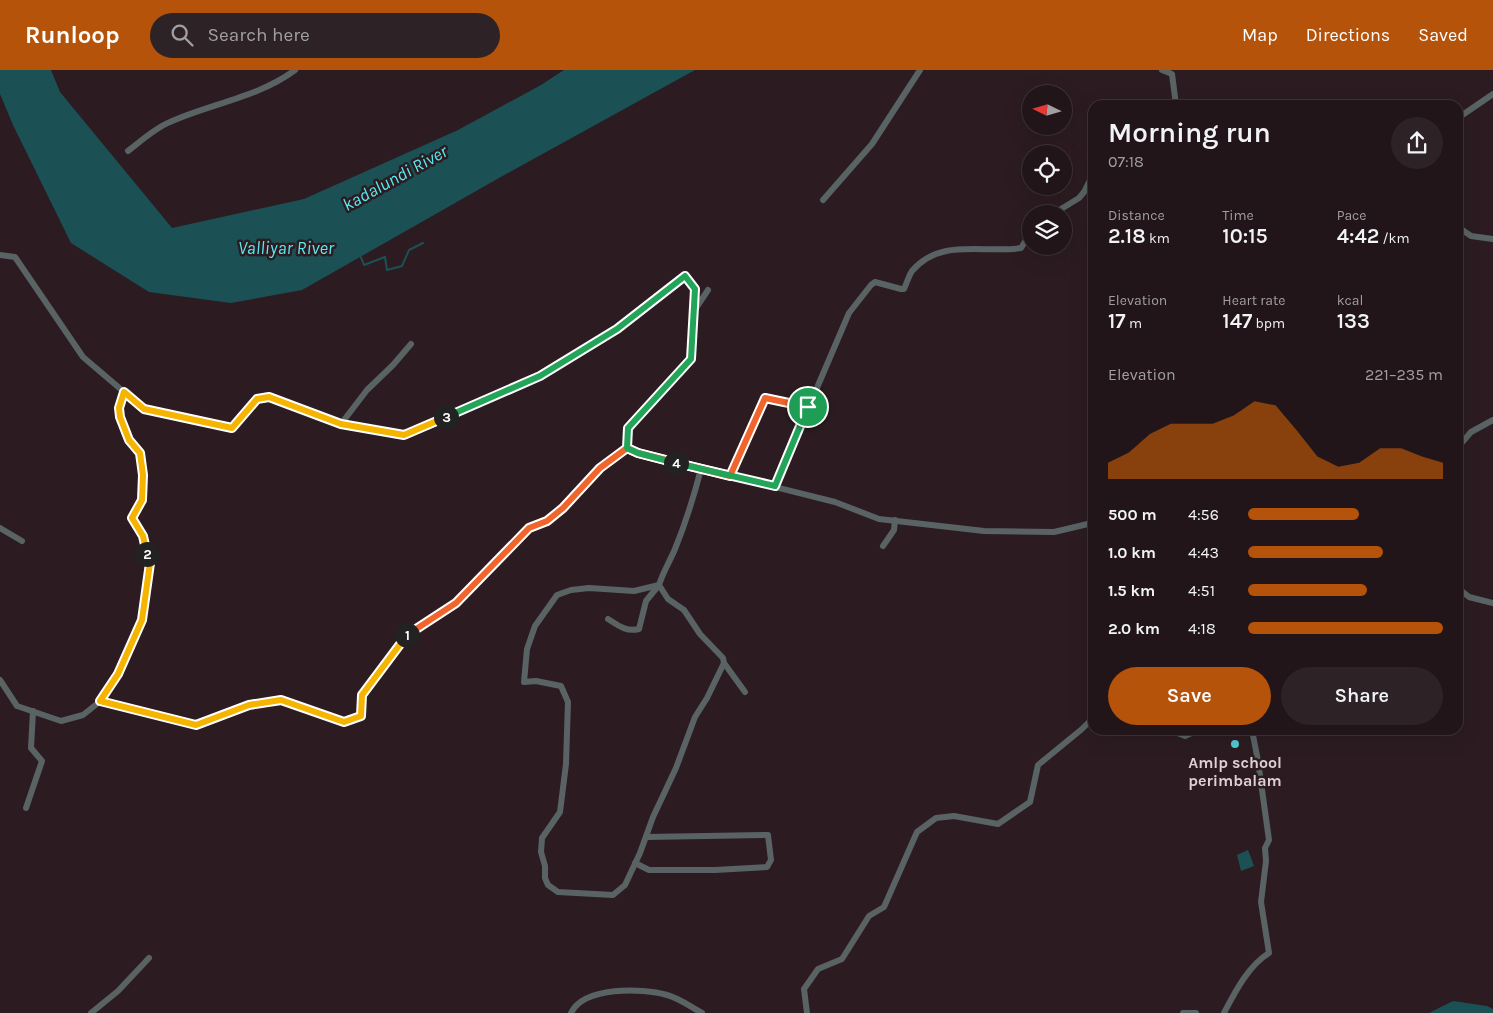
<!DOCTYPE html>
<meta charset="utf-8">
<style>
body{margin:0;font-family:Karla,sans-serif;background:#2d2226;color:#f1f3f6;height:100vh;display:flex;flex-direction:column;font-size:19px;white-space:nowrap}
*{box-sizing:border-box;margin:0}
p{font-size:16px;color:#a29fa2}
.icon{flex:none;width:28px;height:28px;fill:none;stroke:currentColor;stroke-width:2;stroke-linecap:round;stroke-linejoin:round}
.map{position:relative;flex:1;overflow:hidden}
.drawer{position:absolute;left:1088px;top:30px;width:375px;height:635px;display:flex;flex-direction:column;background:#211519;border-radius:15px;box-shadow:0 5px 20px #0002,0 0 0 1px #3e3438}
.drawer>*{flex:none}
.needle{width:32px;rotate:275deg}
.buttons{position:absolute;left:1022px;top:15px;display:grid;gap:10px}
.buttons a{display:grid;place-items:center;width:50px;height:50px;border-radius:50%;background:#211519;box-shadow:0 5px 20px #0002,0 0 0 1px #3e3438;font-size:25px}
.pin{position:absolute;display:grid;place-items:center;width:42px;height:42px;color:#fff;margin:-21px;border:2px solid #fff;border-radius:50%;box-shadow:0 1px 5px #0007}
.km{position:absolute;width:25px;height:25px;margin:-12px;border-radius:50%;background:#222;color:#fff;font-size:14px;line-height:25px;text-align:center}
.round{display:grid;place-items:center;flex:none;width:52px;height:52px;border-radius:26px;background:#2d2226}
.summary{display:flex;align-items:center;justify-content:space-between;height:85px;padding:0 20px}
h1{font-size:28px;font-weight:600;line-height:38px}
.metrics{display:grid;grid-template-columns:repeat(3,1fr);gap:8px;height:85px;padding:5px 20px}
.metrics div{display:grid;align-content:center}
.metrics b{font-size:21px;font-weight:600}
.metrics small{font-size:14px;font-weight:400}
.metrics p{font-size:14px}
.chart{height:140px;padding:10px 20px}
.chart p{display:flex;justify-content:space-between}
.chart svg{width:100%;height:90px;margin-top:5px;fill:#b45309;opacity:.7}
.action{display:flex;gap:10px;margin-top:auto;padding:10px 20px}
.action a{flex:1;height:58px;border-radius:30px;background:#b45309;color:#fff;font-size:20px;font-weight:600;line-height:58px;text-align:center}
.action a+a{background:#2d2226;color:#f1f3f6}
ul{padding:0 20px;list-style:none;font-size:16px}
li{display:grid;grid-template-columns:80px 60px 1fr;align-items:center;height:38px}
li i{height:12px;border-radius:6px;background:#b45309}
header{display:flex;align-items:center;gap:30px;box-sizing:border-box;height:70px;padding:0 25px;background:#b45309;color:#fff}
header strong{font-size:24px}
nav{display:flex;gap:28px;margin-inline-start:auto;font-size:18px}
.search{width:350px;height:45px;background:#2d2226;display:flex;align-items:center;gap:12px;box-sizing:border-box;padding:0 18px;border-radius:28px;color:#a29fa2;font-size:19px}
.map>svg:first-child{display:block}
</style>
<header>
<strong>Runloop</strong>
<div class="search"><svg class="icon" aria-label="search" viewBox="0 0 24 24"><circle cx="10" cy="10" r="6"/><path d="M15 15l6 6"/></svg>Search here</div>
<nav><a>Map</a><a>Directions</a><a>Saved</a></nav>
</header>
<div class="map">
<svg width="1493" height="943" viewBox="0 0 1493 943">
<rect width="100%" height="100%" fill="#2c1c21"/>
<g fill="#1b5154">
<path d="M0,0H51L60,22L172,158L304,129L458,60L541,15L564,0H695L506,104L302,220L231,233L149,222L71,173L13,55L0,24Z"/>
<path d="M1248,780L1254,796L1241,801L1237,785Z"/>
<path d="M1453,931L1487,936L1493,939V943H1429Z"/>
</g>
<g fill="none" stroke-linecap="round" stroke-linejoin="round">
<path stroke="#1b5154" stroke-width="2" d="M360,185L364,195L385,187L387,200L402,196L409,180L423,173"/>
<g stroke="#5a6364" stroke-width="6">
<path d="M1162,0L1172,4L1176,35"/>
<path d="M1458,48L1493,24"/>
<path d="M128,81C141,71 155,58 170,52C210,34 259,27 295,0"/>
<path d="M823,130L872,74L920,0"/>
<path d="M1053,144L1079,128L1084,122L1092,106"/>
<path d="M1458,157L1471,166L1493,169"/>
<path d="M0,185L15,187L83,287L144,339L232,358L257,329L269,327L341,354L403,365L540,306L617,259L685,206L695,219L691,289L628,358L627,378L639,383L835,432L879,449L984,461L1054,462L1092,453"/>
<path d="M694,241L708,220"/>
<path d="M341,354L367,320L393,295L411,274"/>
<path d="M1458,377L1471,362L1493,350"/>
<path d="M730,406L765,328L808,337"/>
<path d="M775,416L849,243L871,215L875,212L901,219H904C907,213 908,207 912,201C941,167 984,184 1021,178L1031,162"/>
<path d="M558,441L563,438L600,398L627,378"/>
<path d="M0,458L22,471"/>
<path d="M883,476L894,460L895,450"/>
<path d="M659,515L634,521L589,518L571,520L557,525L535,556L527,579L524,612L536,611L561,616L568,632L566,694L560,742L542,768L541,782L545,796V808L548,815L558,822L613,825L625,815L640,783L653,747L676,698L695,647L707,628L724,593L723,588L700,564L684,540L668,529L659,515C663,502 670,491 675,479C686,452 694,426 701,399"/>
<path d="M1458,518L1469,527L1493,533"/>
<path d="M608,549C619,556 626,562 639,559L646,531L659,515"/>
<path d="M724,593L745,622"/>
<path d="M0,610L17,636L61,651L83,645L103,629L118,605L142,550L150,493L143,466L132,448L142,430L143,405L140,383L129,370L120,347L119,338L124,322"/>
<path d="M100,631L197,655L249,635L281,630L344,652L361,645L362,625L409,563L456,533L529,458L547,451L561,439"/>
<path d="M1170,660L1185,666L1198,660"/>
<path d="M26,738L42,691L31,678L33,641"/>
<path d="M635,793L649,800H715L767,797L771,790L768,765L646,767"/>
<path d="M91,943L118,921L149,888"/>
<path d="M571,943C584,916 642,918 667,925C679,928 691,937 702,943"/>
<path d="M807,943L804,919L818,899L842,889L869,846L884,837L917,762L936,748L954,746L998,754L1030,732L1038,695L1082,659L1092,649"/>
<path d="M1183,943H1196"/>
<path d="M1224,943C1235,922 1248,896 1269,883L1261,832L1266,791L1265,778L1269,770L1258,691L1252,660"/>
</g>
</g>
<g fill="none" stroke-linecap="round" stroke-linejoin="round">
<defs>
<path id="split-1" d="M407,565L456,533L529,458L547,451L563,438L600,398L627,378L638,383L730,406L765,328L808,337"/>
<path id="split-2" d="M147,484L150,493L142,550L118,604L100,631L196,655L249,635L281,630L344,652L361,646L362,625L407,565"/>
<path id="split-3" d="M147,484L143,466L132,448L142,430L143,405L140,383L129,370L120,347L119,338L124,322L144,339L232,358L257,329L269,327L341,354L404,365L446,347"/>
<path id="split-4" d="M446,347L540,306L617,259L685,206L695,219L691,289L628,358L627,378L638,383L676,393"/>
<path id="split-5" d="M676,393L775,416L808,337"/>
</defs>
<use href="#split-1" stroke="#fff" stroke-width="10"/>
<use href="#split-2" stroke="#fff" stroke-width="10"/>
<use href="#split-3" stroke="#fff" stroke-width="10"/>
<use href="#split-4" stroke="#fff" stroke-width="10"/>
<use href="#split-5" stroke="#fff" stroke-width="10"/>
<use href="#split-1" stroke="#f0652b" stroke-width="6"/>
<use href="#split-2" stroke="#f5b400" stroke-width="6"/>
<use href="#split-3" stroke="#f5b400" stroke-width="6"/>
<use href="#split-4" stroke="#22a559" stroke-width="6"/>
<use href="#split-5" stroke="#22a559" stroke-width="6"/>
</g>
<circle fill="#51ccd2" stroke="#2c1c21" stroke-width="2" cx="1235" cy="674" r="5"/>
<g text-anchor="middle" stroke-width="5" stroke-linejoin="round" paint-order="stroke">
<g font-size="16" font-weight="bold" fill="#ddd1d5" stroke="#2c1c21">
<text x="1235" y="698">Amlp school<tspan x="1235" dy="18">perimbalam</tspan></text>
</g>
<g font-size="18" font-style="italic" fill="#57eaf1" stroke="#2c1c21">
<text transform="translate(395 108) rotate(-29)" y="6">kadalundi River</text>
<text x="286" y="184">Valliyar River</text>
</g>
</g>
</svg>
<div class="buttons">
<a><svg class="needle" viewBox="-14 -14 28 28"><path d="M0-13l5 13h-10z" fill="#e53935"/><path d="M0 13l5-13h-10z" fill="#a29fa2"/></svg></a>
<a><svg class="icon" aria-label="locate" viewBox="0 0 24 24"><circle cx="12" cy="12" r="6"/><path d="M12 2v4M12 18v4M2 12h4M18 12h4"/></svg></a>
<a><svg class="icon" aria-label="layers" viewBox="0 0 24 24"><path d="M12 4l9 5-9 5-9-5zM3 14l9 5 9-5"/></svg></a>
</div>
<div class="pin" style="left:808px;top:337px;background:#1e9e55"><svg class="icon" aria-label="arrive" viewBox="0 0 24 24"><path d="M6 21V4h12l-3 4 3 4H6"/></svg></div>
<b class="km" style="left:407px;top:565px">1</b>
<b class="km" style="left:147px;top:484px">2</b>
<b class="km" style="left:446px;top:347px">3</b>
<b class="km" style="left:676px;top:393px">4</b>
<section class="drawer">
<div class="summary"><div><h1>Morning run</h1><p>07:18</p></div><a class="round"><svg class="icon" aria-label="share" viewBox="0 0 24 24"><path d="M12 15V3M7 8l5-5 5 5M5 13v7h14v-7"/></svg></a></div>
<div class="metrics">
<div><p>Distance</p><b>2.18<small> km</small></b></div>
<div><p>Time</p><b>10:15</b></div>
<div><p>Pace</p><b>4:42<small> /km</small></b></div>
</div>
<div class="metrics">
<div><p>Elevation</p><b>17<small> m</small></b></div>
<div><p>Heart rate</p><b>147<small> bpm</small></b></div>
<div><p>kcal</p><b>133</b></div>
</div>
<div class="chart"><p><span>Elevation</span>221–235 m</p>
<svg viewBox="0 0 160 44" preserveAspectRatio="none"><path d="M0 44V36L10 31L20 22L30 17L40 17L50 17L60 13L70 6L80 8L90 20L100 33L110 38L120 36L130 29L140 29L150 33L160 36V44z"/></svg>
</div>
<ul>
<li><b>500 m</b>4:56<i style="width:57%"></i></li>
<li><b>1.0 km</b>4:43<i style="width:69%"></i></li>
<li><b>1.5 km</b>4:51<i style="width:61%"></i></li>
<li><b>2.0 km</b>4:18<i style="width:100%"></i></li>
</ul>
<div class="action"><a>Save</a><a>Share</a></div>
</section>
</div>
